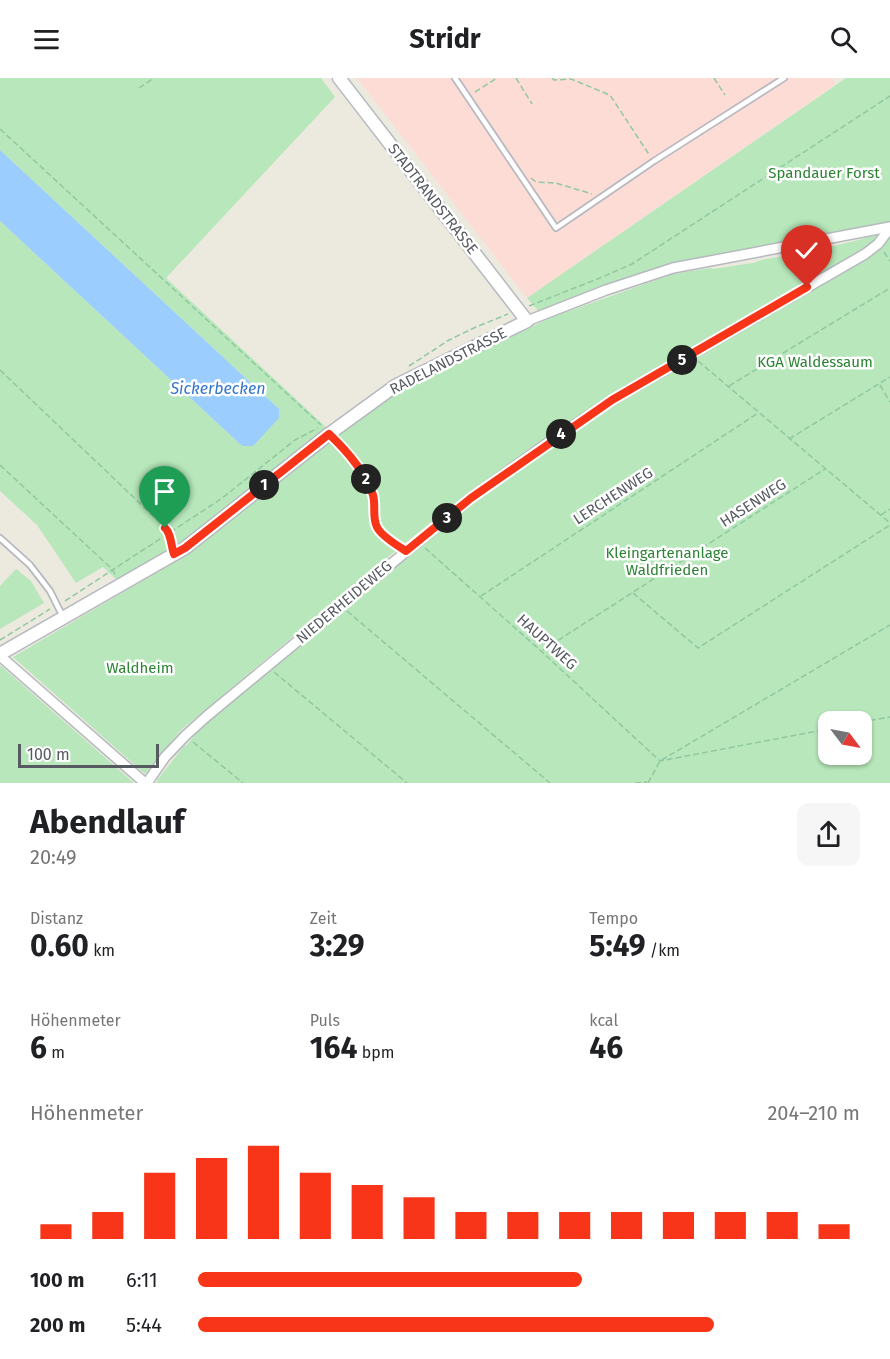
<!DOCTYPE html>
<html lang="de">
<meta charset="utf-8">
<style>
body{margin:0;font-family:"Fira Sans",sans-serif;background:#f6f6f6;color:#202124;height:100vh;display:flex;flex-direction:column;font-size:22px;white-space:nowrap}
*{box-sizing:border-box;margin:0}
p{font-size:20px;color:#757577}
.icon{flex:none;width:33px;height:33px;fill:none;stroke:currentColor;stroke-width:2;stroke-linecap:round;stroke-linejoin:round}
.map{position:relative;height:705px;overflow:hidden}
.side{display:flex;flex-direction:column;background:#fff;flex:1}
.side>*{flex:none}
.needle{width:39px;rotate:122deg}
.buttons{position:absolute;left:818px;top:633px;display:grid;gap:12px}
.buttons a{display:grid;place-items:center;width:54px;height:54px;border-radius:12px;background:#fff;box-shadow:0 2px 4px #0004;font-size:30px}
.scale{position:absolute;left:18px;bottom:15px;width:141px;box-sizing:border-box;padding-left:6px;border:3px solid #575b61;border-top:0;font-size:16px;line-height:21px;white-space:nowrap;color:#575b61;-webkit-text-stroke:4px #fff;paint-order:stroke}
.pin{position:absolute;display:grid;place-items:center;width:51px;height:51px;color:#fff;margin:-62px -26px;border-radius:50% 50% 50% 0;rotate:-45deg;box-shadow:0 0 6px #0007}
.pin .icon{rotate:45deg}
.km{position:absolute;width:30px;height:30px;margin:-15px;border-radius:50%;background:#222;color:#fff;font-size:16px;line-height:30px;text-align:center}
.round{display:grid;place-items:center;flex:none;width:63px;height:63px;border-radius:12px;background:#f6f6f6}
.summary{display:flex;align-items:center;justify-content:space-between;height:102px;padding:0 30px}
h1{font-size:33px;font-weight:700;line-height:45px}
.stats{display:grid;grid-template-columns:repeat(3,1fr);gap:9px;height:102px;padding:6px 30px}
.stats div{display:grid;align-content:center}
.stats b{font-size:30px;font-weight:700}
.stats small{font-size:16px;font-weight:400}
.stats p{font-size:16px}
.chart{height:168px;padding:12px 30px}
.chart p{display:flex;justify-content:space-between}
.chart svg{width:100%;height:108px;margin-top:6px;stroke:#f83518;stroke-width:6}
ul{padding:0 30px;list-style:none;font-size:20px}
li{display:grid;grid-template-columns:96px 72px 1fr;align-items:center;height:45px}
li i{height:15px;border-radius:8px;background:#f83518}
header{display:flex;justify-content:space-between;align-items:center;height:78px;padding:0 30px;background:#fff;font-size:27px;font-weight:700}
.map>svg:first-child{display:block}
</style>
<header><svg class="icon" aria-label="menu" viewBox="0 0 24 24"><path d="M4 6h16M4 12h16M4 18h16"/></svg>Stridr<svg class="icon" aria-label="search" viewBox="0 0 24 24"><circle cx="10" cy="10" r="6"/><path d="M15 15l6 6"/></svg></header>
<div class="map">
<svg width="890" height="705" viewBox="0 0 890 705">
<rect width="100%" height="100%" fill="#eceade"/>
<path fill="#fddcd6" d="M357,0H832L836,6L527,220Z"/>
<g fill="#b7e7ba" fill-rule="evenodd">
<path d="M0,0H321L335,19L166,200L328,351L183,467L119,504L103,489L76,505L37,447L0,413V143L242,368H253L279,331L0,72Z"/>
<path d="M846,0H890V705H156L158,701L184,668L187,667L194,658V655L546,362L545,361L507,387L441,436L388,479L181,652L145,696L13,579L188,476L320,371L393,316L552,239L673,196L710,190L713,191L753,185L765,181L810,174L862,161L880,153L673,190L541,236L527,220ZM828,644H861V676H828Z"/>
<path d="M16,491L31,503L44,525L0,551V508Z"/>
<path d="M0,588H1L134,705H0Z"/>
</g>
<path fill="#9bceff" d="M0,72L279,331V340L253,368H242L0,143Z"/>
<g fill="none" stroke-linecap="round" stroke-linejoin="round">
<defs>
<g id="service">
<path d="M455,0L556,150L654,83L784,0"/>
<path d="M0,460L30,487L50,513L63,539"/>
</g>
<g id="minor">
<path d="M527,243L606,212L673,190L890,149"/>
<path d="M0,578L145,705"/>
<path d="M147,705L165,679L186,657L207,638L471,420L549,364L612,322L865,176L878,166L890,150"/>
</g>
<path id="tertiary" d="M0,576L185,470L329,356L395,308L527,243L339,0"/>
</defs>
<use href="#service" stroke="#b6b9bf" stroke-width="8"/>
<use href="#minor" stroke="#b6b9bf" stroke-width="12"/>
<use href="#tertiary" stroke="#b6b9bf" stroke-width="15"/>
<g stroke="#90c8a2" stroke-width="1.5" stroke-dasharray="6 3" stroke-linecap="butt">
<path d="M516,0L532,26"/>
<path d="M552,0L554,2L571,1L610,17L650,78"/>
<path d="M714,0L725,17"/>
<path d="M139,10L154,0"/>
<path d="M475,14L497,0"/>
<path d="M0,51L321,347"/>
<path d="M531,100L536,104L556,105L592,116"/>
<path d="M884,174L890,183"/>
<path d="M529,228L600,200L632,186L890,18"/>
<path d="M698,283L890,445"/>
<path d="M409,288L449,262L476,249L508,236"/>
<path d="M0,292L169,453L171,466"/>
<path d="M880,307L890,324"/>
<path d="M729,308L890,210"/>
<path d="M789,361L890,299"/>
<path d="M337,363C350,377 368,399 374,418C375,422 374,427 374,432C376,453 382,457 399,469"/>
<path d="M0,387L112,491L116,498"/>
<path d="M881,437L890,431"/>
<path d="M425,470L541,573L660,683L828,651"/>
<path d="M633,515L698,570L890,447"/>
<path d="M481,518L758,335"/>
<path d="M65,523L221,421L295,362L318,350"/>
<path d="M347,533L550,705"/>
<path d="M0,562L50,531"/>
<path d="M543,572L825,391"/>
<path d="M274,594L407,705"/>
<path d="M861,644L890,639"/>
<path d="M193,664L243,705"/>
<path d="M635,705L647,704"/>
<path d="M648,705L660,683L890,547"/>
</g>
<use href="#service" stroke="#fff" stroke-width="4.5"/>
<use href="#minor" stroke="#fff" stroke-width="9"/>
<use href="#tertiary" stroke="#fff" stroke-width="12"/>
</g>
<g fill="none" stroke-linecap="round" stroke-linejoin="round">
<defs>
<path id="route" d="M165,450C171,455 171,468 174,476L185,470L329,356C347,373 365,393 373,417C376,427 372,440 377,449C381,458 398,468 406,473L471,420L612,322L807,209"/>
</defs>
<use href="#route" stroke="#fff" stroke-width="12"/>
<use href="#route" stroke="#f83518" stroke-width="8"/>
</g>
<g text-anchor="middle" stroke-width="5" stroke-linejoin="round" paint-order="stroke">
<g font-size="15" fill="#2c8434" stroke="#fff">
<text x="824" y="100">Spandauer Forst</text>
<text x="815" y="289">KGA Waldessaum</text>
<text x="667" y="480">Kleingartenanlage<tspan x="667" dy="17">Waldfrieden</tspan></text>
<text x="140" y="595">Waldheim</text>
</g>
<g font-size="15" fill="#575b61" stroke="#fff">
<text transform="translate(433 121) rotate(52)" y="5">STADTRANDSTRASSE</text>
<text transform="translate(448 283) rotate(-27)" y="5">RADELANDSTRASSE</text>
<text transform="translate(613 418) rotate(-33)" y="5">LERCHENWEG</text>
<text transform="translate(753 425) rotate(-33)" y="5">HASENWEG</text>
<text transform="translate(344 524) rotate(-40)" y="5">NIEDERHEIDEWEG</text>
<text transform="translate(547 564) rotate(42)" y="5">HAUPTWEG</text>
</g>
<g font-size="16" font-style="italic" fill="#3476cc" stroke="#fff">
<text x="218" y="316">Sickerbecken</text>
</g>
</g>
</svg>
<div class="buttons">
<a><svg class="needle" viewBox="-14 -14 28 28"><path d="M0-13l5 13h-10z" fill="#e53935"/><path d="M0 13l5-13h-10z" fill="#757577"/></svg></a>
</div>
<div class="scale">100 m</div>
<div class="pin" style="left:165px;top:450px;background:#1e9e55"><svg class="icon" aria-label="arrive" viewBox="0 0 24 24"><path d="M6 21V4h12l-3 4 3 4H6"/></svg></div>
<div class="pin" style="left:807px;top:209px;background:#d93025"><svg class="icon" aria-label="check" viewBox="0 0 24 24"><path d="M5 12l5 5 9-10"/></svg></div>
<b class="km" style="left:264px;top:407px">1</b>
<b class="km" style="left:366px;top:401px">2</b>
<b class="km" style="left:447px;top:440px">3</b>
<b class="km" style="left:561px;top:356px">4</b>
<b class="km" style="left:682px;top:282px">5</b>
</div>
<section class="side">
<div class="summary"><div><h1>Abendlauf</h1><p>20:49</p></div><a class="round"><svg class="icon" aria-label="share" viewBox="0 0 24 24"><path d="M12 15V3M7 8l5-5 5 5M5 13v7h14v-7"/></svg></a></div>
<div class="stats">
<div><p>Distanz</p><b>0.60<small> km</small></b></div>
<div><p>Zeit</p><b>3:29</b></div>
<div><p>Tempo</p><b>5:49<small> /km</small></b></div>
</div>
<div class="stats">
<div><p>Höhenmeter</p><b>6<small> m</small></b></div>
<div><p>Puls</p><b>164<small> bpm</small></b></div>
<div><p>kcal</p><b>46</b></div>
</div>
<div class="chart"><p><span>Höhenmeter</span>204–210 m</p>
<svg viewBox="0 0 160 44" preserveAspectRatio="none"><path d="M5 44V38M15 44V33M25 44V17M35 44V11M45 44V6M55 44V17M65 44V22M75 44V27M85 44V33M95 44V33M105 44V33M115 44V33M125 44V33M135 44V33M145 44V33M155 44V38"/></svg>
</div>
<ul>
<li><b>100 m</b>6:11<i style="width:58%"></i></li>
<li><b>200 m</b>5:44<i style="width:78%"></i></li>
</ul>
</section>
